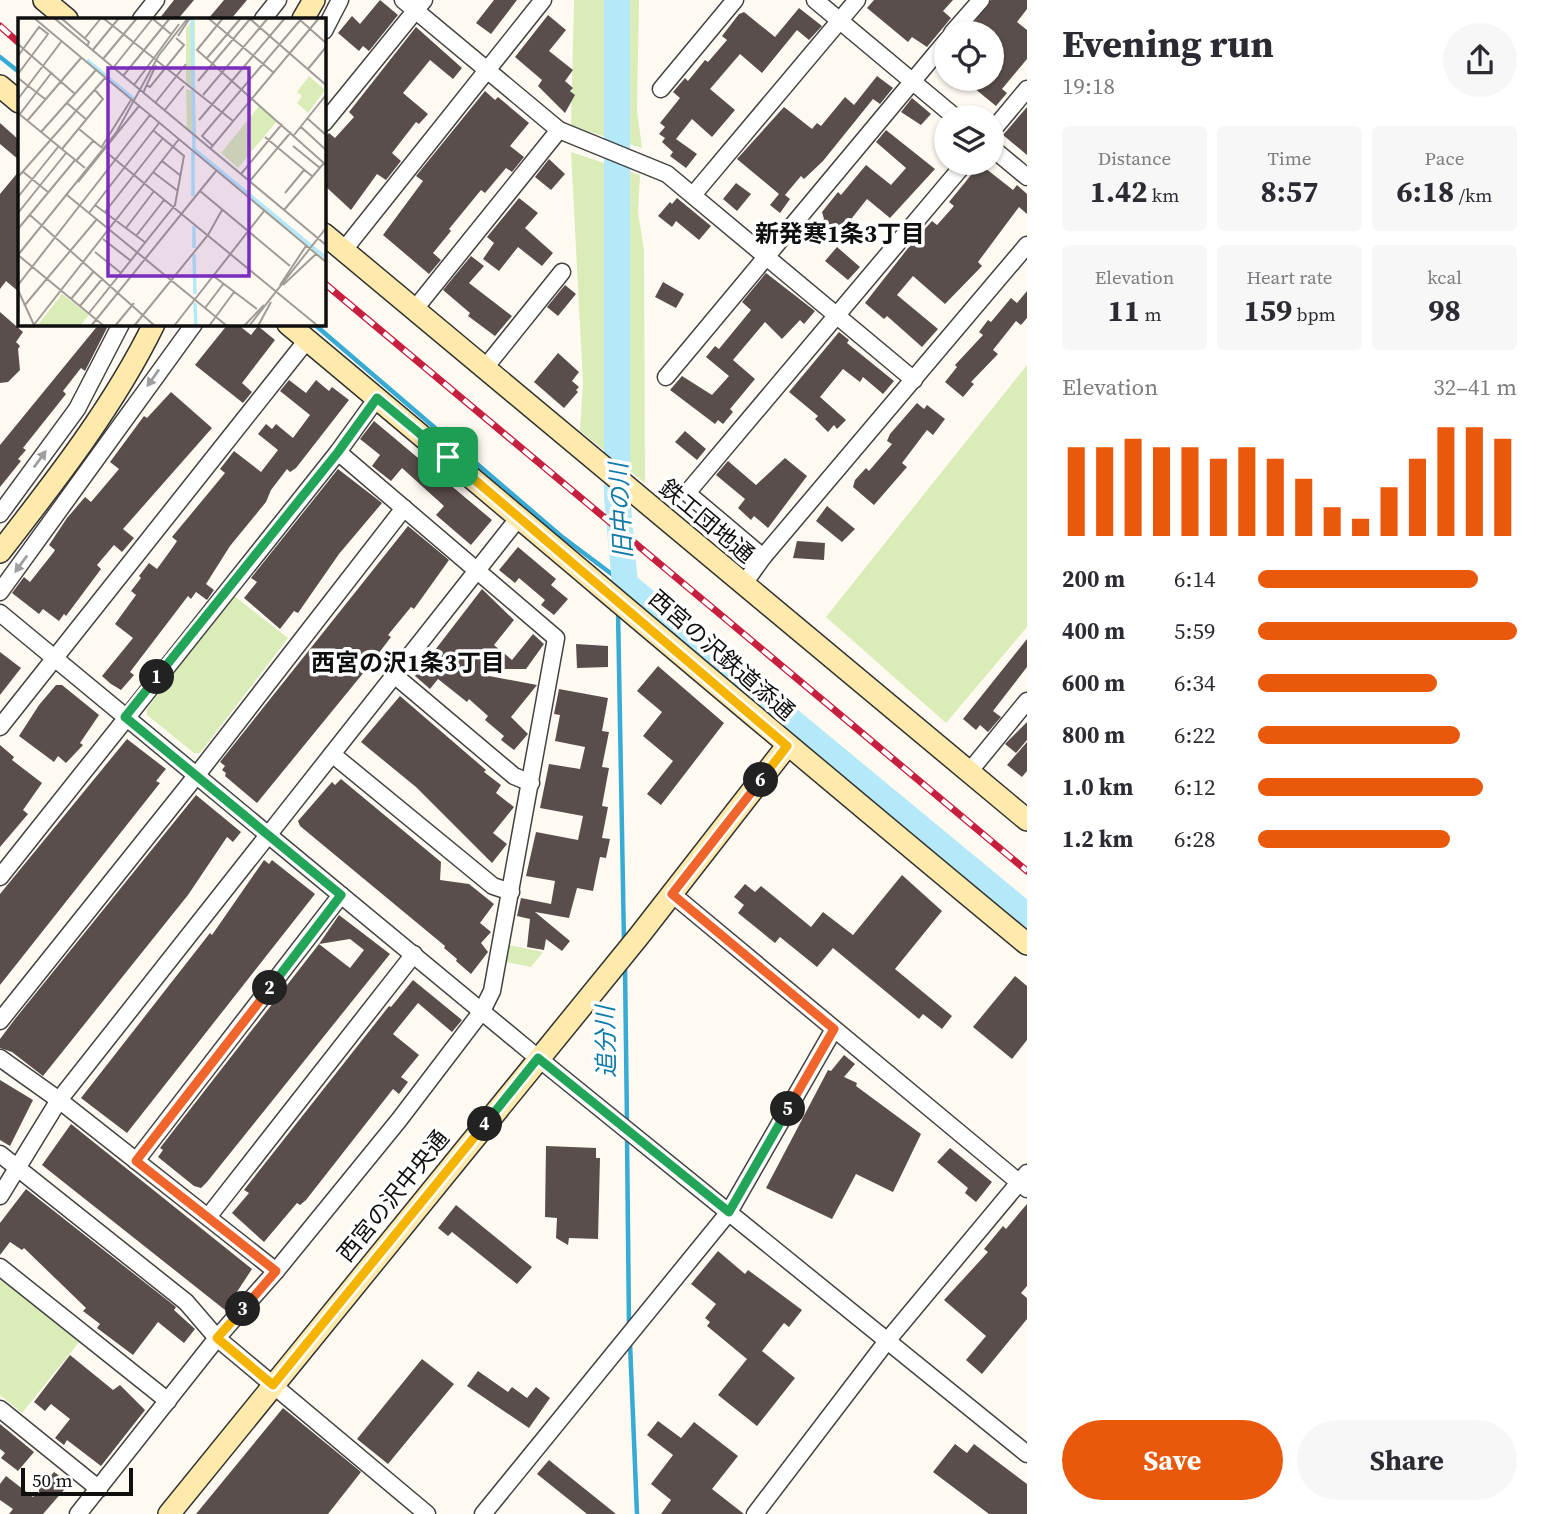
<!DOCTYPE html>
<meta charset="utf-8">
<style>
body{margin:0;font-family:"Source Serif 4","Noto Sans JP",serif;background:#f7f7f7;color:#2b2b33;height:100vh;display:flex;flex-direction:column;font-size:26px;white-space:nowrap}
*{box-sizing:border-box;margin:0}
p{font-size:23px;color:#7c7c81}
.icon{flex:none;width:38px;height:38px;fill:none;stroke:currentColor;stroke-width:2;stroke-linecap:round;stroke-linejoin:round}
.map{position:relative;flex:1;overflow:hidden}
.side{display:flex;flex-direction:column;background:#fff;width:525px}
.side>*{flex:none}
.fabs{position:absolute;left:934px;top:21px;display:grid;gap:14px}
.fabs a{display:grid;place-items:center;width:70px;height:70px;border-radius:50%;background:#fff;box-shadow:0 2px 5px #0004;font-size:35px}
.scale{position:absolute;left:21px;bottom:18px;width:112px;box-sizing:border-box;padding-left:7px;border:4px solid #0f0f0f;border-top:0;font-size:19px;line-height:24px;white-space:nowrap;color:#0f0f0f;-webkit-text-stroke:5px #fff;paint-order:stroke}
.pin{position:absolute;display:grid;place-items:center;width:60px;height:60px;color:#fff;margin:-30px;border-radius:14px;box-shadow:0 4px 10px #0006}
.km{position:absolute;width:35px;height:35px;margin:-18px;border-radius:50%;background:#222;color:#fff;font-size:19px;line-height:35px;text-align:center}
.round{display:grid;place-items:center;flex:none;width:74px;height:74px;border-radius:37px;background:#f7f7f7}
.headline{display:flex;align-items:center;justify-content:space-between;height:119px;padding:0 35px}
h1{font-size:38px;font-weight:700;line-height:52px}
.metrics{display:grid;grid-template-columns:repeat(3,1fr);gap:10px;height:119px;padding:7px 35px}
.metrics div{display:grid;align-content:center;border-radius:7px;background:#f7f7f7;text-align:center}
.metrics b{font-size:30px;font-weight:700}
.metrics small{font-size:19px;font-weight:400}
.metrics p{font-size:19px}
.chart{height:196px;padding:14px 35px}
.chart p{display:flex;justify-content:space-between}
.chart svg{width:100%;height:126px;margin-top:7px;stroke:#ea580c;stroke-width:6}
.action{display:flex;gap:14px;margin-top:auto;padding:14px 35px}
.action a{flex:1;height:80px;border-radius:42px;background:#ea580c;color:#fff;font-size:28px;font-weight:700;line-height:80px;text-align:center}
.action a+a{background:#f7f7f7;color:#2b2b33}
ul{padding:0 35px;list-style:none;font-size:23px}
li{display:grid;grid-template-columns:112px 84px 1fr;align-items:center;height:52px}
li i{height:18px;border-radius:9px;background:#ea580c}
main{display:flex;flex:1;min-height:0}
.map>svg:first-child{display:block}
</style>
<main>
<div class="map">
<svg width="1027" height="1514" viewBox="0 0 1027 1514">
<rect width="100%" height="100%" fill="#fffaf1"/>
<g fill="#daecb8">
<path d="M574,0H639L637,110L642,148L571,126Z"/>
<path d="M571,152L640,175L638,212L644,250L645,483L580,431L583,383Z"/>
<path d="M1027,365V627L946,723L826,617Z"/>
<path d="M233,595L288,638L200,753H194L147,715V709Z"/>
<path d="M509,945L543,952L531,967L506,962Z"/>
<path d="M0,1274L80,1341L22,1413L0,1395Z"/>
</g>
<g fill="none" stroke-linecap="round" stroke-linejoin="round">
<g stroke="#37abd4" stroke-width="4.5">
<path d="M0,57L19,72"/>
<path d="M314,324L561,536L625,584"/>
<path d="M616,579L617,592"/>
<path d="M618,611L624,942"/>
<path d="M625,965L627,1124"/>
<path d="M627,1136L629,1327"/>
<path d="M630,1343L637,1514"/>
</g>
<path stroke="#b3e9f9" stroke-width="26" d="M617,0V496L625,584L1027,916"/>
</g>
<g fill="#594e4b">
<path d="M174,0H194L178,19H159Z"/>
<path d="M224,0H247L231,19H208Z"/>
<path d="M380,0L398,15L369,51L363,46L359,51L338,33L352,16L360,24Z"/>
<path d="M494,0H517L491,34L476,23Z"/>
<path d="M874,0H953L943,11L951,18L927,47L912,37L908,42L867,8Z"/>
<path d="M991,0H1027V9L1017,22L1027,30V59L1002,89L1007,93L996,106L974,88L981,79H992V33H966Z"/>
<path d="M799,8L822,26L809,40L797,30L762,73L740,54L710,89L735,110L712,137L692,119L676,139L697,154L686,168L670,156L673,152L662,142L665,138L659,134L665,127L660,123L680,98L673,92L685,78L688,81L705,60L708,62L727,40L722,36L739,14L744,12L775,37Z"/>
<path d="M548,15L566,30L549,51L573,70L565,81L573,88L570,91L575,95L565,113L538,86L542,80L515,57Z"/>
<path d="M416,27L462,68L453,79L430,60L403,93L428,114L419,124L416,122L392,153L401,161L386,180L377,174L351,210L324,185V139L329,133L335,138L354,117L349,112Z"/>
<path d="M877,76L893,88L880,104L873,99L823,161L804,179L801,176L785,195L790,199L780,213L770,205L779,194L737,159L784,107L812,129L817,123L821,126L845,97L854,105Z"/>
<path d="M485,91L495,100L498,97L529,123L510,146L524,157L512,172L506,168L485,193L481,190L449,229L451,231L433,253L441,260L429,274L383,235L423,181L416,176Z"/>
<path d="M912,98L931,114L921,125L901,112Z"/>
<path d="M1027,107V155L1003,135Z"/>
<path d="M0,123L19,140V160L0,144Z"/>
<path d="M886,130L935,169L890,218L867,199L837,237L821,223L824,219L822,212L838,192L841,195L866,165L891,185L906,168L876,142Z"/>
<path d="M549,159L565,174L551,190L535,177Z"/>
<path d="M980,164L1013,190L1017,185L1027,194V214L1019,207L978,262L982,266L945,304L913,276L897,295L938,329L922,347L887,316L884,319L865,303L912,243L932,221L937,225L954,206L949,202Z"/>
<path d="M19,171V292L6,281L0,289V194Z"/>
<path d="M736,183L751,194L737,211L723,199Z"/>
<path d="M519,198L538,213L525,228L553,253L542,266L518,247L499,271L483,259L494,243L487,237Z"/>
<path d="M677,198L711,226L699,240L676,221L672,227L658,216L670,202L672,204Z"/>
<path d="M837,247L860,267L848,280L825,261Z"/>
<path d="M471,256L484,266L469,283L512,316L495,336L468,316L470,313L443,290Z"/>
<path d="M766,273L815,311L804,324L800,320L782,339L765,322L733,360L755,379L730,409L733,412L723,424L718,420L715,424L670,390L682,376L712,395L729,376L706,357L715,346L719,349L751,310L742,302Z"/>
<path d="M663,282L684,294L676,308L655,297Z"/>
<path d="M565,285L576,294L558,316L547,307Z"/>
<path d="M1027,291V318L1021,325L1016,321L993,350L998,354L971,382L974,384L963,397L945,382L957,367L955,365L983,335L979,332L988,320L991,322L1011,298L1017,303Z"/>
<path d="M0,312L23,332L16,342L20,346L18,349L20,370L8,382L0,383Z"/>
<path d="M99,324H109L85,371L81,368L63,391L66,394L23,448L26,450L18,459L21,461L0,487V445Z"/>
<path d="M228,324H237L251,335L258,326L275,340L242,383L252,392L243,403L195,365Z"/>
<path d="M839,332L849,340L847,343L894,381L883,394L863,377L860,382L843,369L820,397L846,420L837,429L834,425L828,432L815,419L818,416L789,392Z"/>
<path d="M558,353L579,372L572,381L579,387L576,390L578,392L564,408L534,382Z"/>
<path d="M289,380L306,393L316,380L329,391L332,387L349,400L296,468L290,472L287,469L271,490L266,502L230,546L206,584L214,590L207,600L196,592L191,599L188,596L130,672L134,675L121,690L111,684L102,676L133,638L115,624L136,595L131,591L141,578L139,576L149,563L157,569L173,547L177,541L172,537L225,473L220,469L234,451L261,472L278,450L258,434L266,424L272,429L276,424L293,438L310,415L280,391Z"/>
<path d="M171,392L212,428L123,529L134,538L122,552L114,545L97,565L101,569L66,616L64,614L59,621L43,609L39,614L12,593L24,577L30,582L53,553L55,550L49,545L67,518L85,497L91,502L119,469L110,462L144,416L147,418Z"/>
<path d="M917,403L924,409L927,405L945,419L933,435L927,430L902,463L907,467L874,505L853,487L855,480L866,468L869,471L892,444L887,441L890,434Z"/>
<path d="M374,421L492,520L471,545L436,515L444,506L402,468L391,481L372,466L380,455L360,439Z"/>
<path d="M685,431L706,449L697,460L675,442Z"/>
<path d="M785,458L807,476L768,528L754,516L751,520L738,508L745,499L716,475L728,461L756,485Z"/>
<path d="M338,469L382,503L339,554L298,613L294,611L280,629L244,598L257,582L251,578Z"/>
<path d="M827,506L855,529L842,542L816,521Z"/>
<path d="M408,526L449,560L414,609L411,607L388,635L391,637L369,666L257,803L225,776L226,773L222,770L225,766L220,762Z"/>
<path d="M797,541L825,543L824,560L793,558Z"/>
<path d="M518,547L556,579L551,585L568,599L554,615L541,605L545,600L519,578L515,583L499,570Z"/>
<path d="M482,589L514,620L494,645L512,660L533,634L544,644L526,669H490L489,676L537,685L511,717L528,734L514,750L501,740L504,736L485,720L488,716L469,699L467,702L438,679L430,689L415,676Z"/>
<path d="M1027,639V667L993,711L1001,717L988,732L980,725L976,730L963,719Z"/>
<path d="M576,644L608,646V667L577,668Z"/>
<path d="M0,652L21,668L0,695Z"/>
<path d="M658,666L724,723L661,805L647,794L673,761L643,736L662,712L637,691Z"/>
<path d="M56,685H62L99,715L80,743L83,745L66,763L58,756L54,762L19,736L39,705Z"/>
<path d="M559,689L608,698L602,731L609,732L602,767L609,768L602,806L608,807L602,838L610,839L606,858L600,857L593,891L577,888L569,918L535,912L570,941L562,951L546,939L544,950L527,947L530,919L517,916L521,898L551,904L555,881L526,876L536,832L578,840L583,816L540,808L549,764L580,769L585,747L555,741L560,715L554,714Z"/>
<path d="M400,696L486,770L484,772L501,785L496,793L514,807L493,833L507,844L492,863L416,787L361,742Z"/>
<path d="M1027,722V740L1016,753L1005,744Z"/>
<path d="M127,739L166,769L156,781L160,783L0,985V894Z"/>
<path d="M1027,742V771L1022,777L1007,765Z"/>
<path d="M0,745L14,757L12,760L42,783L23,810L28,814L0,847Z"/>
<path d="M341,779L441,862L440,880L469,884L494,904L480,923L491,932L481,943L488,952L471,974L456,961L457,959L444,948L445,946L300,826L298,821L332,782L335,785Z"/>
<path d="M196,795L241,832L233,842L227,837L188,895L43,1076L12,1052L0,1048V1039L15,1019Z"/>
<path d="M264,860L269,864L272,860L315,894L127,1133L81,1098L210,933L212,935Z"/>
<path d="M902,875L942,911L895,969L952,1016L942,1029L923,1014L919,1019L833,948L817,967L780,937L775,943L738,913L744,905L734,897L745,884L755,892L761,886L811,927L823,912L853,935Z"/>
<path d="M339,915L390,954L207,1182L201,1188L194,1186L158,1157L163,1150L160,1148L319,944L350,968L364,950L350,939L319,944Z"/>
<path d="M1015,976L1027,986V1040L1012,1059L973,1027Z"/>
<path d="M413,980L462,1020L452,1032L418,1003L393,1034L419,1055L401,1077L408,1082L399,1094L393,1089L306,1200L300,1205L297,1203L264,1242L232,1213L249,1193L244,1190L389,1006L391,1007Z"/>
<path d="M844,1055L855,1064L844,1077L857,1083L856,1086L921,1134L893,1192L856,1174L832,1219L766,1188L828,1070L831,1071Z"/>
<path d="M0,1080L33,1100L10,1146L0,1140Z"/>
<path d="M71,1124L252,1269L225,1310L42,1165Z"/>
<path d="M546,1146L596,1148V1158H600L598,1239L569,1238L568,1245L556,1238L557,1218L545,1217Z"/>
<path d="M950,1148L992,1182L976,1202L965,1193L968,1188L937,1162Z"/>
<path d="M26,1189L176,1307L174,1310L195,1329L184,1343L158,1322L133,1355L97,1328L100,1324L83,1311L86,1308L24,1248L22,1250L10,1242L0,1255V1223Z"/>
<path d="M1027,1204V1286L1021,1293L1027,1298V1319L982,1374L966,1360L986,1336L944,1300L988,1252L984,1249L1003,1226L1006,1229Z"/>
<path d="M456,1205L532,1267L517,1284L452,1232L448,1236L438,1228Z"/>
<path d="M718,1251L745,1274L748,1270L802,1310L789,1327L784,1323L762,1351L795,1378L757,1426L718,1395L747,1359L707,1326L710,1322L705,1318L716,1304L691,1284Z"/>
<path d="M70,1355L113,1390L120,1385L145,1410L101,1466L67,1440L64,1445L55,1438L70,1419L51,1404L45,1411L34,1402Z"/>
<path d="M422,1359L454,1384L388,1464L357,1439Z"/>
<path d="M478,1371L508,1392L512,1387L527,1398L536,1387L550,1398L529,1428L467,1386Z"/>
<path d="M283,1408L361,1472L328,1514H196Z"/>
<path d="M658,1421L681,1438L694,1422L738,1456L712,1489L744,1514H661L671,1500L651,1484L673,1455L647,1435Z"/>
<path d="M0,1424L34,1452L18,1471L1,1458L5,1453L0,1449Z"/>
<path d="M955,1444L967,1453L974,1444L1027,1484V1514H989L933,1472Z"/>
<path d="M549,1460L560,1469L616,1514H587L537,1474Z"/>
<path d="M54,1472L70,1483L43,1514H9L13,1509L0,1500V1484L6,1476L33,1497Z"/>
</g>
<g fill="none" stroke-linecap="round" stroke-linejoin="round">
<defs>
<g id="street">
<path d="M403,0L559,130L667,174L914,380"/>
<path d="M815,0L955,117"/>
<path d="M141,19L156,0"/>
<path d="M263,19L278,0"/>
<path d="M324,31L340,0"/>
<path d="M952,33L981,0"/>
<path d="M661,89L735,0"/>
<path d="M324,123L424,0"/>
<path d="M992,131L1027,89"/>
<path d="M992,148L1027,177"/>
<path d="M693,195L857,0"/>
<path d="M343,251L543,0"/>
<path d="M414,310L559,130"/>
<path d="M484,369L562,272"/>
<path d="M666,377L947,40"/>
<path d="M0,514L77,409L121,324"/>
<path d="M763,557L687,493L965,163"/>
<path d="M743,585L763,557L1027,245"/>
<path d="M0,592L194,324"/>
<path d="M0,613L538,1058L1027,1454"/>
<path d="M393,674L514,776L531,783"/>
<path d="M0,727L307,340"/>
<path d="M332,754L493,886L511,892"/>
<path d="M969,772L1027,701"/>
<path d="M0,877L338,452L377,398"/>
<path d="M672,894L1027,1189"/>
<path d="M0,1021L196,776L404,508"/>
<path d="M0,1058L59,1100L276,1271"/>
<path d="M0,1154L186,1302L217,1338L427,1514"/>
<path d="M136,1161L341,895"/>
<path d="M0,1196L59,1100L520,516"/>
<path d="M208,1217L414,954"/>
<path d="M0,1267L168,1401"/>
<path d="M0,1409L99,1489"/>
<path d="M78,1514L217,1338L276,1271L399,1120L482,1011L492,991L556,638L338,452"/>
<path d="M483,1514L729,1212L834,1029"/>
<path d="M755,1514L887,1341L1027,1173"/>
</g>
<g id="secondary">
<path d="M44,0L67,19"/>
<path d="M303,19L314,0"/>
<path d="M0,86L19,102"/>
<path d="M324,234L1027,820"/>
<path d="M288,324C535,530 779,739 1027,944"/>
<path d="M0,552C56,480 114,406 154,324"/>
<path d="M169,1514L639,936L787,746"/>
</g>
</defs>
<use href="#street" stroke="#424242" stroke-width="19"/>
<use href="#secondary" stroke="#313131" stroke-width="24"/>
<use href="#street" stroke="#fff" stroke-width="16"/>
<use href="#secondary" stroke="#ffeaac" stroke-width="21"/>
<defs>
<g id="rail">
<path d="M0,26L19,43"/>
<path d="M324,283L1027,871"/>
</g>
</defs>
<use href="#rail" stroke="#c71f3f" stroke-width="7"/>
<use href="#rail" stroke="#fff" stroke-width="4.5" stroke-dasharray="13" stroke-linecap="butt"/>
</g>
<defs><path id="oneway-solid" d="M-6-.8H1V-3.2L6.5 0L1 3.2V.8H-6Z" transform="scale(1.75)"/></defs>
<g fill="#9f9f9f">
<use href="#oneway-solid" transform="translate(153 378) rotate(125)"/>
<use href="#oneway-solid" transform="translate(40 459) rotate(-54)"/>
<use href="#oneway-solid" transform="translate(21 564) rotate(126)"/>
</g>
<g fill="none" stroke-linecap="round" stroke-linejoin="round">
<defs>
<path id="split-1" d="M157,677L338,452L377,398L448,457"/>
<path id="split-2" d="M157,677L125,717L341,895L270,988"/>
<path id="split-3" d="M243,1309L276,1271L136,1161L270,988"/>
<path id="split-4" d="M243,1309L217,1338L273,1385L485,1124"/>
<path id="split-5" d="M485,1124L538,1058L729,1212L788,1109"/>
<path id="split-6" d="M761,780L672,894L834,1029L788,1109"/>
<path id="split-7" d="M448,457L787,746L761,780"/>
</defs>
<use href="#split-1" stroke="#fff" stroke-width="14"/>
<use href="#split-2" stroke="#fff" stroke-width="14"/>
<use href="#split-3" stroke="#fff" stroke-width="14"/>
<use href="#split-4" stroke="#fff" stroke-width="14"/>
<use href="#split-5" stroke="#fff" stroke-width="14"/>
<use href="#split-6" stroke="#fff" stroke-width="14"/>
<use href="#split-7" stroke="#fff" stroke-width="14"/>
<use href="#split-1" stroke="#22a559" stroke-width="9"/>
<use href="#split-2" stroke="#22a559" stroke-width="9"/>
<use href="#split-3" stroke="#f0652b" stroke-width="9"/>
<use href="#split-4" stroke="#f5b400" stroke-width="9"/>
<use href="#split-5" stroke="#22a559" stroke-width="9"/>
<use href="#split-6" stroke="#f0652b" stroke-width="9"/>
<use href="#split-7" stroke="#f5b400" stroke-width="9"/>
</g>
<g text-anchor="middle" stroke-width="7" stroke-linejoin="round" paint-order="stroke">
<g font-size="23" fill="#0f0f0f" stroke="#fff">
<text transform="translate(707 521) rotate(40)" y="8">鉄工団地通</text>
<text transform="translate(722 655) rotate(41)" y="8">西宮の沢鉄道添通</text>
<text transform="translate(393 1196) rotate(-51)" y="8">西宮の沢中央通</text>
</g>
<g font-size="24" font-weight="bold" fill="#0f0f0f" stroke="#fff">
<text x="840" y="242">新発寒1条3丁目</text>
<text x="408" y="671">西宮の沢1条3丁目</text>
</g>
<g font-size="24" font-style="italic" fill="#117ba8" stroke="#fff">
<text transform="translate(621 511) rotate(-93)" y="8">旧中の川</text>
<text transform="translate(606 1042) rotate(-91)" y="8">追分川</text>
</g>
</g>
<g transform="translate(18 18)">
<rect width="308" height="308" fill="#fffaf1"/>
<path d="M177,0V66L178,71L168,68V10ZM291,58L307,72L290,95L279,85L284,78L279,74ZM168,71L177,74L178,117L169,110ZM241,88L259,103L220,150L203,135ZM44,276L71,297L62,308H19Z" fill="#daecb8"/>
<path fill="none" stroke="#b3e9f9" stroke-width="3.5" d="M174,0L176,131L308,240M69,42L116,81M175,134V178M176,208V230M176,236L177,276M177,285L178,308"/>
<path fill="none" stroke="#9f9c97" stroke-width="2" d="M16,0L308,244M36,0L308,227M43,0L71,24L69,28M85,0L215,103M190,0L256,55M205,0L179,32L308,147M231,0L308,67M135,1L153,16M282,2L308,25M160,18L172,0M67,20L83,0M0,26L57,76M74,33L101,0M0,38L21,9L30,16L0,56M189,40L223,0M85,41L119,0M95,50L135,0M290,51L308,29M105,58L152,0M0,60L27,81M180,63L232,1M116,67L161,6M128,67L132,69L166,27L158,20M125,75L138,47M185,77L250,0M0,81L43,24M49,85L69,102M137,85L168,46M146,93L166,68M0,95L67,150M2,96L34,54M290,101L308,117M181,102L267,0M9,103L63,40M283,109L308,132M61,111L83,129M23,114L78,52M276,117L308,77M247,119L295,159M194,127L184,118L284,0M275,128L302,150M83,130L113,82M44,131L85,81L77,72M192,131L301,0M88,134L300,308M58,143L75,123M144,143L163,158M4,153L30,174M135,154L160,173M223,156L264,106M0,159L87,60M60,164L121,88M231,164L273,114M182,173L272,248M267,175L286,152M49,177L209,308M0,179L40,129M77,187L128,225M266,192L306,145M87,194L145,120M0,195L48,135M71,195L141,105M12,197L137,308M108,210L136,173M0,211L57,142M118,218L146,182M85,221L113,243M77,234L103,255M0,237L98,115L141,37L170,0M0,237L86,308M194,257L239,291M0,267L132,97M262,267L288,228M265,267L298,236M0,272L16,307M53,281L76,253M6,288L79,201M62,288L85,260M187,290L206,265M71,295L157,187L166,138L136,113M15,308L161,121M73,308L198,153M97,308L116,285M116,308L190,217L204,192M156,308L246,193M191,308L216,274M226,308L246,287M231,308L308,210M240,308L253,284"/>
<path fill="#7b2cbf" fill-opacity="0.15" stroke="#7b2cbf" stroke-width="3.5" d="M90,50H231V258H90Z"/>
<rect width="308" height="308" fill="none" stroke="#0f0f0f" stroke-width="3.5"/>
</g>
</svg>
<div class="fabs">
<a><svg class="icon" aria-label="locate" viewBox="0 0 24 24"><circle cx="12" cy="12" r="6"/><path d="M12 2v4M12 18v4M2 12h4M18 12h4"/></svg></a>
<a><svg class="icon" aria-label="layers" viewBox="0 0 24 24"><path d="M12 4l9 5-9 5-9-5zM3 14l9 5 9-5"/></svg></a>
</div>
<div class="scale">50 m</div>
<div class="pin" style="left:448px;top:457px;background:#1e9e55"><svg class="icon" aria-label="arrive" viewBox="0 0 24 24"><path d="M6 21V4h12l-3 4 3 4H6"/></svg></div>
<b class="km" style="left:157px;top:677px">1</b>
<b class="km" style="left:270px;top:988px">2</b>
<b class="km" style="left:243px;top:1309px">3</b>
<b class="km" style="left:485px;top:1124px">4</b>
<b class="km" style="left:788px;top:1109px">5</b>
<b class="km" style="left:761px;top:780px">6</b>
</div>
<section class="side">
<div class="headline"><div><h1>Evening run</h1><p>19:18</p></div><a class="round"><svg class="icon" aria-label="share" viewBox="0 0 24 24"><path d="M12 15V3M7 8l5-5 5 5M5 13v7h14v-7"/></svg></a></div>
<div class="metrics">
<div><p>Distance</p><b>1.42<small> km</small></b></div>
<div><p>Time</p><b>8:57</b></div>
<div><p>Pace</p><b>6:18<small> /km</small></b></div>
</div>
<div class="metrics">
<div><p>Elevation</p><b>11<small> m</small></b></div>
<div><p>Heart rate</p><b>159<small> bpm</small></b></div>
<div><p>kcal</p><b>98</b></div>
</div>
<div class="chart"><p><span>Elevation</span>32–41 m</p>
<svg viewBox="0 0 160 44" preserveAspectRatio="none"><path d="M5 44V13M15 44V13M25 44V10M35 44V13M45 44V13M55 44V17M65 44V13M75 44V17M85 44V24M95 44V34M105 44V38M115 44V27M125 44V17M135 44V6M145 44V6M155 44V10"/></svg>
</div>
<ul>
<li><b>200 m</b>6:14<i style="width:85%"></i></li>
<li><b>400 m</b>5:59<i style="width:100%"></i></li>
<li><b>600 m</b>6:34<i style="width:69%"></i></li>
<li><b>800 m</b>6:22<i style="width:78%"></i></li>
<li><b>1.0 km</b>6:12<i style="width:87%"></i></li>
<li><b>1.2 km</b>6:28<i style="width:74%"></i></li>
</ul>
<div class="action"><a>Save</a><a>Share</a></div>
</section>
</main>
